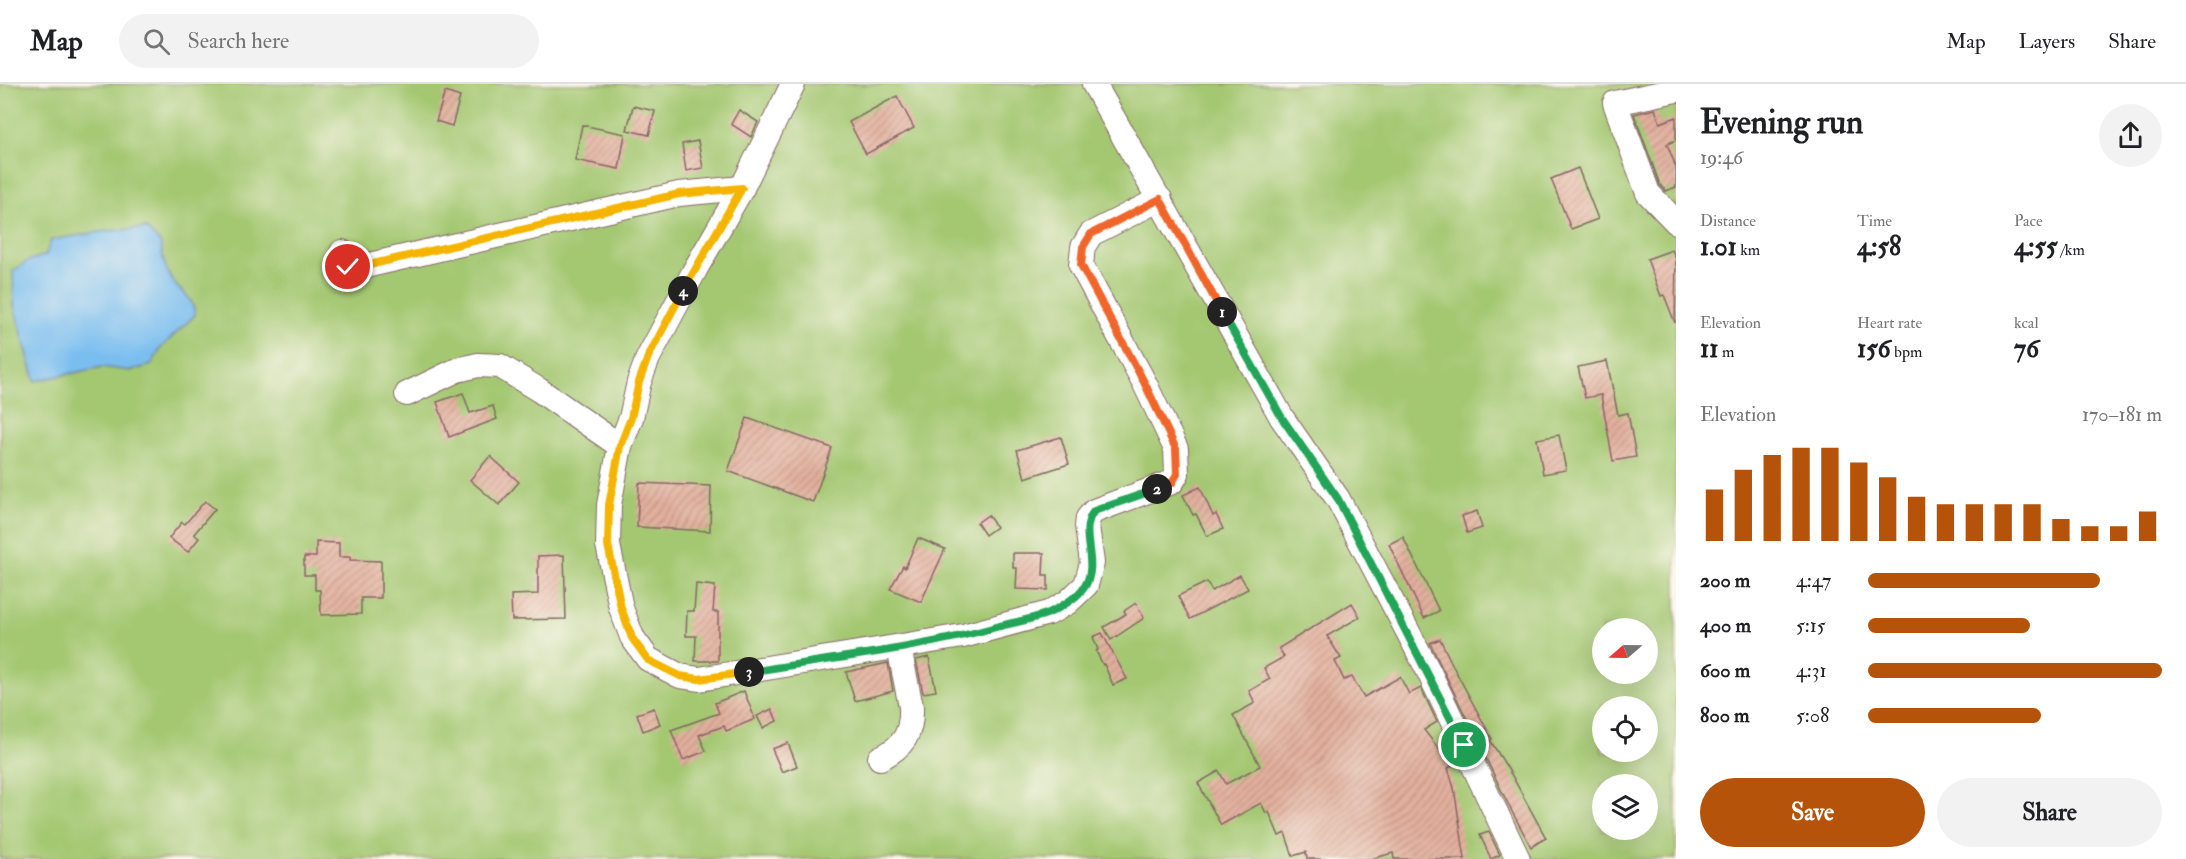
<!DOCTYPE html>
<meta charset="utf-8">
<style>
body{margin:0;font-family:"IM FELL Double Pica",serif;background:#f2f2f2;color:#202124;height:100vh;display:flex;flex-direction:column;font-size:22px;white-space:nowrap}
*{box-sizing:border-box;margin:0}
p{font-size:20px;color:#757577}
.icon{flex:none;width:33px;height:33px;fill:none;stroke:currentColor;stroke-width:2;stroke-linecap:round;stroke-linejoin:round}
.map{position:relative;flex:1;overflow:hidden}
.details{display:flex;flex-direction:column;background:#fff;width:510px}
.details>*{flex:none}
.needle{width:39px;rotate:250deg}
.tools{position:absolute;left:1592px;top:534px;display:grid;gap:12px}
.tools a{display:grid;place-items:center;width:66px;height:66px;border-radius:50%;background:#fff;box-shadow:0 6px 24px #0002;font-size:30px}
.pin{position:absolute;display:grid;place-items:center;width:51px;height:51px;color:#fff;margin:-26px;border:3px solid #fff;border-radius:50%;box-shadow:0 2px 6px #0007}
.km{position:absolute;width:30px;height:30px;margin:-15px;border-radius:50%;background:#222;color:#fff;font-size:16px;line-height:30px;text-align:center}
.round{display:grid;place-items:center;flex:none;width:63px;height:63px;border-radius:32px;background:#f2f2f2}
.head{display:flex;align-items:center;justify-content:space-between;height:102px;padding:0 24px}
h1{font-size:33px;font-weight:800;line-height:45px}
.stats{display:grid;grid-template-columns:repeat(3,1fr);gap:9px;height:102px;padding:6px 24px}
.stats div{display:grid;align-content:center}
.stats b{font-size:26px;font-weight:800}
.stats small{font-size:16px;font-weight:400}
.stats p{font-size:16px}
.chart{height:168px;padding:12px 24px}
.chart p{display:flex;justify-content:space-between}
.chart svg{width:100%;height:108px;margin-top:6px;stroke:#b45309;stroke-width:6}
.button{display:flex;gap:12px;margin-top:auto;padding:12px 24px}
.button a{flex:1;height:69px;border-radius:36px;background:#b45309;color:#fff;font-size:24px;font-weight:800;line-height:69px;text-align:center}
.button a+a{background:#f2f2f2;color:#202124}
ul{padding:0 24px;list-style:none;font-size:20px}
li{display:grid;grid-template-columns:96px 72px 1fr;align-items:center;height:45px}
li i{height:15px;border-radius:8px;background:#b45309}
header{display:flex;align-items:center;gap:36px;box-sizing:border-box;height:84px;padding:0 30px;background:#fff;border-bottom:2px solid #e0e0e0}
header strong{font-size:28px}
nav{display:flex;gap:33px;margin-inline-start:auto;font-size:21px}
.search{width:420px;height:54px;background:#f2f2f2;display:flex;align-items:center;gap:15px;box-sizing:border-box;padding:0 21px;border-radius:33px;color:#757577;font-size:22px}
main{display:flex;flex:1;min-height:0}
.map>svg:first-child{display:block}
</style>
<header>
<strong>Map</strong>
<div class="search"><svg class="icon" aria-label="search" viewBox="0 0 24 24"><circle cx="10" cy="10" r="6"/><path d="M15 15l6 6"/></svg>Search here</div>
<nav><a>Map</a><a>Layers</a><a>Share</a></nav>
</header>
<main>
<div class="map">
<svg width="1676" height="775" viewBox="0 0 1676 775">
<defs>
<pattern id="building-hatch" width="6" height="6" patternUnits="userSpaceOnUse" patternTransform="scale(1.5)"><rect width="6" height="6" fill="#e3b19e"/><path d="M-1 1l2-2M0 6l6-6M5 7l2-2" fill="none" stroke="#ba8f81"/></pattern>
</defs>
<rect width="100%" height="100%" fill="#fbf7ec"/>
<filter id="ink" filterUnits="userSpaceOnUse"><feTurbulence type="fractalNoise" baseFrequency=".0167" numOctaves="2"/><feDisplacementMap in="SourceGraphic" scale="12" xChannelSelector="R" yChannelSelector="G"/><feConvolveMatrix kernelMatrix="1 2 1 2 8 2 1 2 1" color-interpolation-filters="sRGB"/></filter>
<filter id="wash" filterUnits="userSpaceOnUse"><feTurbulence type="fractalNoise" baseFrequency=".008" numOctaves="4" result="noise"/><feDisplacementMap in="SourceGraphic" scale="24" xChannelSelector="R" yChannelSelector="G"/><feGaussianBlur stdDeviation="1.35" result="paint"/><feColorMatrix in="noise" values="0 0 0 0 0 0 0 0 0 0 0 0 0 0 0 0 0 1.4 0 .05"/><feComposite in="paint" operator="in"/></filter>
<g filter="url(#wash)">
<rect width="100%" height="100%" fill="#f4e9d1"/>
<path fill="#a4c872" stroke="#77744e" stroke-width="1.5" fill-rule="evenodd" d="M0,0H1676V775H0ZM1602,544H1647V590H1602ZM1602,622H1647V668H1602ZM1602,700H1647V746H1602Z"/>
<path fill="#7abef0" stroke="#626e8e" stroke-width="1.5" d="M146,144L161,160C162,174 166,188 175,200C186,214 192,211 195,231L161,264L151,281L130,287L102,283L35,297L14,222L13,187L28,177L46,171L51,156L106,147Z"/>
<g id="blocks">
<g fill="url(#building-hatch)">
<path d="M445,8L460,13L452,42L436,37Z"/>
<path d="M897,12L914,44L866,70L849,38Z"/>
<path d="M633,22L655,27L649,51L627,46Z"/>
<path d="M1655,25L1660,39L1676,33V56L1667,60L1676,83V103L1666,107L1660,101L1634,30Z"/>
<path d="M739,26L758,38L751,53L731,40Z"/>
<path d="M582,41L625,50L619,85L575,76Z"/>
<path d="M698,57L703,84L686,87L682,60Z"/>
<path d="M1578,84L1598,135L1571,145L1551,95Z"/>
<path d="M1672,166L1676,175L1675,239L1664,211L1661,212L1647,175Z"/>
<path d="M1607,277L1618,331L1628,329L1636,373L1613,377L1601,311L1585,314L1578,283Z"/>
<path d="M463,309L470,329L493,322L497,335L449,353L437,318Z"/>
<path d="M747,334L832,364L813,418L728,387Z"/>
<path d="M1559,351L1566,386L1543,390L1537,355Z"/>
<path d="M1061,353L1069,380L1025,394L1017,366Z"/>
<path d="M490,372L519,398L499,421L470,396Z"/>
<path d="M639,399L711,402L710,447L637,443Z"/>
<path d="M1200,403L1213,432L1216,430L1223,445L1207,452L1196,430L1193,431L1183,411Z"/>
<path d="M205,417L215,425L194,450L199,454L188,468L169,454L182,438L185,440Z"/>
<path d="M1477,427L1482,444L1467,449L1462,432Z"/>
<path d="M988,431L996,443L985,451L977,439Z"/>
<path d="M1403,453L1439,527L1424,534L1389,460Z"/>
<path d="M918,454L945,465L921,518L890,505L903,482L905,484Z"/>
<path d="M316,458L339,459V473H350V476L381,477V514H361V530L321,531L320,506H315V491H304V473H316Z"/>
<path d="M1013,469H1044L1043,491H1048V506L1016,505L1017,484H1013Z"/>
<path d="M564,471L566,535L512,536L511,511L538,510V472Z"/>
<path d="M1240,491L1248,505L1190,535L1178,512L1207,498L1212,507Z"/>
<path d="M696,500L715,502L713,528H718V577H695L696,552H686L687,527H694Z"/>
<path d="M1136,519L1144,534L1111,556L1104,543L1126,530L1124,527Z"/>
<path d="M1352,519L1360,533L1327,552L1341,574L1335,577L1344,596L1352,593L1364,613L1400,593L1409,610L1421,604L1437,638L1424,646L1452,682L1448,684L1454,704L1465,775H1394L1393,769L1371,775H1307L1306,768L1293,772L1285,749L1279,752L1269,728L1266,729L1261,719L1221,741L1198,699L1219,687L1226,700L1260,682L1233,631L1255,619L1249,607L1270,595L1264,584L1284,573L1279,564Z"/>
<path d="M1102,549L1127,595L1113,601L1104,580L1103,581L1096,567L1098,566L1093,553Z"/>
<path d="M1440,555L1454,584L1492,655L1490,656L1511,690L1546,754L1531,763L1509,722L1430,559Z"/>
<path d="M929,573L936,607L923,609L916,576Z"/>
<path d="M888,579L893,607L855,617L846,588Z"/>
<path d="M744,607L755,635L726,647L724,642L699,651L706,667L683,676L671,646L719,629L715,619Z"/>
<path d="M654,624L660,640L643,647L637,630Z"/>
<path d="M772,625L777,637L763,644L757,632Z"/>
<path d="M788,659L797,682L782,688L772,665Z"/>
<path d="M1489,748L1500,771L1491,775L1480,751Z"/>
</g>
</g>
</g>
<g filter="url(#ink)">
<use href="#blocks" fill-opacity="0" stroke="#866665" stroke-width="1.5"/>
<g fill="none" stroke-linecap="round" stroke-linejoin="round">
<defs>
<g id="minor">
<path d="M793,0L742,104L696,184L648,274L639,298L631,334L620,362L609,421L608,461L621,524L632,553L648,575L680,592L699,595L963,552L1049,529L1068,518L1086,501L1092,479L1087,442L1088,434L1094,427L1172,398L1177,390L1176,365L1144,298L1081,181L1083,163L1091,150L1160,115"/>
<path d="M1094,0L1282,334L1338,415L1428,586L1518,775"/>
<path d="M1676,6L1615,19L1648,109L1676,138"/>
<path d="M342,168L345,180L352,185L679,110L742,104"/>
<path d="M407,310L457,286L478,281L500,282L539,306L620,362"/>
<path d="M880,674C904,663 912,649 911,623L899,563"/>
</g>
</defs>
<use href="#minor" stroke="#866665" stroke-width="26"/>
<use href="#minor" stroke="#fff" stroke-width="24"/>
</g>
</g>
<g fill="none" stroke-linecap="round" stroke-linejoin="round" filter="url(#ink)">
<defs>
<path id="split-1" d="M1222,228L1282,334L1338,415L1464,661"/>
<path id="split-2" d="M1157,405L1172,399L1177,390L1176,365L1144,298L1081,181L1083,163L1091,150L1160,115L1222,228"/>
<path id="split-3" d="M749,588C833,574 919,565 1000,542C1016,538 1034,535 1049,529C1061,523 1078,513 1085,502C1100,478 1077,448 1094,427L1157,405"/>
<path id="split-4" d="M683,207L648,273L639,298L631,334L620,362L609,421L608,461L621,524L632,554L648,576L680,592L699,595L749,588"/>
<path id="split-5" d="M348,183L351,185L679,110L742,104L683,207"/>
</defs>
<use href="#split-1" stroke="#fff" stroke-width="12"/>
<use href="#split-2" stroke="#fff" stroke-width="12"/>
<use href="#split-3" stroke="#fff" stroke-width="12"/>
<use href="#split-4" stroke="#fff" stroke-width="12"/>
<use href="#split-5" stroke="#fff" stroke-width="12"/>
<use href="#split-1" stroke="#22a559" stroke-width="8"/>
<use href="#split-2" stroke="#f0652b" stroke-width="8"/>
<use href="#split-3" stroke="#22a559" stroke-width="8"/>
<use href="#split-4" stroke="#f5b400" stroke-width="8"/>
<use href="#split-5" stroke="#f5b400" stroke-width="8"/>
</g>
</svg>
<div class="tools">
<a><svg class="needle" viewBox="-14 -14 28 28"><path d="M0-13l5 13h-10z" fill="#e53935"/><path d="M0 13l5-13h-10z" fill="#757577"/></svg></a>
<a><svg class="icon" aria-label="locate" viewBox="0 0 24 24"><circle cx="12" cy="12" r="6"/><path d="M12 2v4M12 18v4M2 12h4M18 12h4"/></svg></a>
<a><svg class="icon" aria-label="layers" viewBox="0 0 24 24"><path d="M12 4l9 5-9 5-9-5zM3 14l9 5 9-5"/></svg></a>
</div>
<div class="pin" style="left:1464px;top:661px;background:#1e9e55"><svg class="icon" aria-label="arrive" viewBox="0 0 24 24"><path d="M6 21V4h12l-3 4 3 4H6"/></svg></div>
<div class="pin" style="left:348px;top:183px;background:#d93025"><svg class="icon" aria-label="check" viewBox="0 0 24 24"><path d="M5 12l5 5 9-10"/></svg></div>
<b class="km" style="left:1222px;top:228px">1</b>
<b class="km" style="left:1157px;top:405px">2</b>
<b class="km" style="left:749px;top:588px">3</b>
<b class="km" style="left:683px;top:207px">4</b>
</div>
<section class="details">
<div class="head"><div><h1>Evening run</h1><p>19:46</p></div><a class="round"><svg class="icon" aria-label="share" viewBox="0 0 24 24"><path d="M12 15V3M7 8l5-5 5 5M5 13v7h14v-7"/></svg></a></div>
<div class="stats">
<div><p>Distance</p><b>1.01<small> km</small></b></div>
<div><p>Time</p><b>4:58</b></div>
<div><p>Pace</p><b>4:55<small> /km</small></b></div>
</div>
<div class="stats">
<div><p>Elevation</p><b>11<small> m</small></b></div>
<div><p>Heart rate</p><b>156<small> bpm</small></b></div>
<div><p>kcal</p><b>76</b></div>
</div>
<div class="chart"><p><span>Elevation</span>170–181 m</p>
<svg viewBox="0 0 160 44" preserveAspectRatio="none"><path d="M5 44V23M15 44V15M25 44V9M35 44V6M45 44V6M55 44V12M65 44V18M75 44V26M85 44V29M95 44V29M105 44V29M115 44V29M125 44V35M135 44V38M145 44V38M155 44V32"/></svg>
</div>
<ul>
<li><b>200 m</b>4:47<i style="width:79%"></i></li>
<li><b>400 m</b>5:15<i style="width:55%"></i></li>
<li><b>600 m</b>4:31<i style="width:100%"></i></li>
<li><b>800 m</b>5:08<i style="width:59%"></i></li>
</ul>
<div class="button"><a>Save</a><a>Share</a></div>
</section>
</main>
